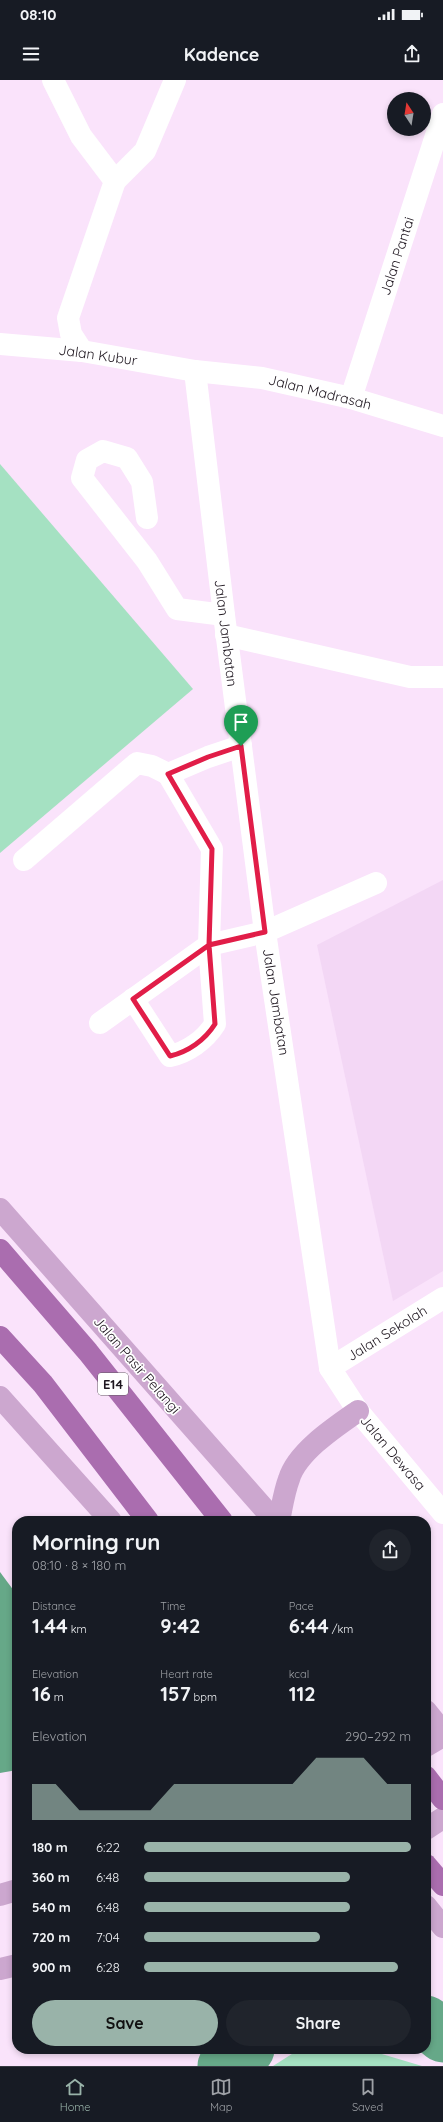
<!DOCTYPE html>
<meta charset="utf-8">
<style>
body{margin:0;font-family:Quicksand,sans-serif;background:#20242c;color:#f1f3f6;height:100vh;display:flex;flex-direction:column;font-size:15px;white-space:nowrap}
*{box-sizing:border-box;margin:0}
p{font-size:13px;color:#9ea1a6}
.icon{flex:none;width:22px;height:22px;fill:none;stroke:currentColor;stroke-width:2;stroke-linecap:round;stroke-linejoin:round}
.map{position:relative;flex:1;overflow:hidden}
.details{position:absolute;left:12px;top:1436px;width:419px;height:538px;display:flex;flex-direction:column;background:#171b24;border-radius:16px;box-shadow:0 2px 6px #0003}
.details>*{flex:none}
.needle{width:26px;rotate:348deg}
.controls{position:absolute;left:387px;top:12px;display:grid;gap:8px}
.controls a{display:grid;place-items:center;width:44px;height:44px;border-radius:50%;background:#171b24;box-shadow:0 2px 6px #0003;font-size:20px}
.pin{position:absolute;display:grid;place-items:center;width:34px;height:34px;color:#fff;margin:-41px -17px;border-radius:50% 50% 50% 0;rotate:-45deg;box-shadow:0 0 4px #0007}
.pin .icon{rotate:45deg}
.round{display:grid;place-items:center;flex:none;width:42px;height:42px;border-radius:21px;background:#20242c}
.headline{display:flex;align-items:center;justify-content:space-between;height:68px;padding:0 20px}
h1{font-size:22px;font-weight:800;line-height:30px}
.figures{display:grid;grid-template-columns:repeat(3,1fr);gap:6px;height:68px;padding:4px 20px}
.figures div{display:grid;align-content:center}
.figures b{font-size:20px;font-weight:800}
.figures small{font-size:11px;font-weight:400}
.figures p{font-size:11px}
.chart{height:112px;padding:8px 20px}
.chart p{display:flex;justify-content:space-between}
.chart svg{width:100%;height:72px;margin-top:4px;fill:#99b3a9;opacity:.7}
.action{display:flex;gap:8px;margin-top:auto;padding:8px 20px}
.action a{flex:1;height:46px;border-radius:24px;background:#99b3a9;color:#111;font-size:16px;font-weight:800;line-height:46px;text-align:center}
.action a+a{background:#20242c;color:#f1f3f6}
ul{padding:0 20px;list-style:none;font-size:13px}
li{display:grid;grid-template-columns:64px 48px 1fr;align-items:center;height:30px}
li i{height:10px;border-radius:5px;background:#99b3a9}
.status{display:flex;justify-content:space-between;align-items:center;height:28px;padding:0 20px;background:#171b24;direction:ltr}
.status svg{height:11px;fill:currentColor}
header{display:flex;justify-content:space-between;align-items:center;height:52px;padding:0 20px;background:#171b24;font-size:18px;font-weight:800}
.tab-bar{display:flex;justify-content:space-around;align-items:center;height:56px;border-top:1px solid #363941;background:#171b24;font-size:11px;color:#9ea1a6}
.tab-bar a{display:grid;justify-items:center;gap:2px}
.tab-bar .current{color:#99b3a9}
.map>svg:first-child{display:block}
</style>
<div class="status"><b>08:10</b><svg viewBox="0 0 49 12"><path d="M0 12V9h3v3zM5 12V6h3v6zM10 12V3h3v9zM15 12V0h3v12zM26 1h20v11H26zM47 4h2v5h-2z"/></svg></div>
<header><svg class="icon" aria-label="menu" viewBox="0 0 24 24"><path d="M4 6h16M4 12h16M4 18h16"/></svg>Kadence<svg class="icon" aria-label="share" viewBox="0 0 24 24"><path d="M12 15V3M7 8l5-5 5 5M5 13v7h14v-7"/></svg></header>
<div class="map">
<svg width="443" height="1986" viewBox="0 0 443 1986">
<rect width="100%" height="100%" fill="#fae3fb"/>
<path fill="#f3d7f5" d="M443,800V1191L393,1221L317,865Z"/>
<g fill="#a5e1c2">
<path d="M0,384L193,609L0,773Z"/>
<path d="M321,1969H365L422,1986H273L295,1972Z"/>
</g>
<path fill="#66a888" d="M0,1492L17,1515V1690L0,1693Z"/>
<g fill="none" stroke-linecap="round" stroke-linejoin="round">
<g stroke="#66a888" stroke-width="53">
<path d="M426,1942L443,1956"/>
<path d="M224,1986L228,1981L248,1969"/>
</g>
<g stroke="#fff" stroke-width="22">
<path d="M53,0L81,56L115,101L68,238L71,254L82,271"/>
<path d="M115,101L145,71L175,0"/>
<path d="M0,264L82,271L195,291L262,298L351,318L443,346"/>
<path d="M195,291L224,535L265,852L330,1288L358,1331L443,1433"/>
<path d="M351,318L443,34"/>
<path d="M147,438L142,402L127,378L103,371L87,380L82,398L147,481L177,529L224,535"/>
<path d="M226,555L410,597H443"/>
<path d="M24,780L137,683L152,686L168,694L208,677L241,666"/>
<path d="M133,919L170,976C188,972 205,960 215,944L209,865L212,769L168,694"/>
<path d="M100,943L209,865L265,852L376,803"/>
<path d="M330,1288L443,1218"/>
</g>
<g stroke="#cca7cf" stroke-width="22">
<path d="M0,1129L275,1441"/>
<path d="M0,1317L111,1441"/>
<path d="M279,1441C282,1427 284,1412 289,1399C297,1372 335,1347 358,1331"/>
<path d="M426,1631L443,1652"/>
<path d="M426,1666L443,1656"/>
<path d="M426,1749L443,1738"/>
<path d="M0,1815L17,1810"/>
<path d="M426,1826L443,1847"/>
<path d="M0,1889L17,1885"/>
</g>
<g stroke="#aa6daf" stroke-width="22">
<path d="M0,1170L88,1272L222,1441"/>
<path d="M0,1257L43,1304L148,1441"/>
<path d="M426,1697L443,1719"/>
<path d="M426,1785L443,1805"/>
</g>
</g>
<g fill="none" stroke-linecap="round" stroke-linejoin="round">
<defs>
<path id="route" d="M241,666L265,852L209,865L133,919L170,976C188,972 205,960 215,944L209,865L212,769L168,694L208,677L241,666"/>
</defs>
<use href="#route" stroke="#fff" stroke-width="8"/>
<use href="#route" stroke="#e11d48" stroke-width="5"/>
</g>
<g text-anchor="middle" stroke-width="3.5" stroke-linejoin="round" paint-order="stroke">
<rect fill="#fff" stroke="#625c62" stroke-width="1" x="98" y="1293" width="30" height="22" rx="3"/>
<g font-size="13" font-weight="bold" fill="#1e161f">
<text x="113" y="1309">E14</text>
</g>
<g font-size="14" fill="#1e161f" stroke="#fff">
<text transform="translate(397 176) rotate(-72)" y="5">Jalan Pantai</text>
<text transform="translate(98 275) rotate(8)" y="5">Jalan Kubur</text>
<text transform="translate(320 312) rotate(14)" y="5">Jalan Madrasah</text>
<text transform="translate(226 553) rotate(83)" y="5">Jalan Jambatan</text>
<text transform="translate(276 922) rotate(81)" y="5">Jalan Jambatan</text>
<text transform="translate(387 1253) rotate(-32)" y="5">Jalan Sekolah</text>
<text transform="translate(137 1285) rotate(49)" y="5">Jalan Pasir Pelangi</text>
<text transform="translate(393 1373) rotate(50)" y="5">Jalan Dewasa</text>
</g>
</g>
</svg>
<div class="controls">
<a><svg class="needle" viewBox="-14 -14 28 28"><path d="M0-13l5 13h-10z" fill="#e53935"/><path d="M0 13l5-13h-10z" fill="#9ea1a6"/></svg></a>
</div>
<div class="pin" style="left:241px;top:666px;background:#1e9e55"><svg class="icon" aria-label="arrive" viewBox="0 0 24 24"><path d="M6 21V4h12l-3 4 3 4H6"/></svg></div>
<section class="details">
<div class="headline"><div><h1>Morning run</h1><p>08:10 · 8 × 180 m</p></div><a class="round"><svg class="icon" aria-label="share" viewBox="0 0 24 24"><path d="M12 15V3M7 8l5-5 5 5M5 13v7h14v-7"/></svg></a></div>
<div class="figures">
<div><p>Distance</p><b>1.44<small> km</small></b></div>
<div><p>Time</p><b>9:42</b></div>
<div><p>Pace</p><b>6:44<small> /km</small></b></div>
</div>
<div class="figures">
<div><p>Elevation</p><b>16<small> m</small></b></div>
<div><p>Heart rate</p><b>157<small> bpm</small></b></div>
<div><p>kcal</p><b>112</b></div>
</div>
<div class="chart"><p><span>Elevation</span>290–292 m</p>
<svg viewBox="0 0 160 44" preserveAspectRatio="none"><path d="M0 44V22L10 22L20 38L30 38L40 38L50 38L60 22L70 22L80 22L90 22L100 22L110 22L120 6L130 6L140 6L150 22L160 22V44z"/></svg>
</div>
<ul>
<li><b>180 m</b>6:22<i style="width:100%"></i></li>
<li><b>360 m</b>6:48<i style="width:77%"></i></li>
<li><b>540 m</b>6:48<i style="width:77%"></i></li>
<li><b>720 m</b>7:04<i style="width:66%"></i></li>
<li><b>900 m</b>6:28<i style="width:95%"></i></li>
</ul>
<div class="action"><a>Save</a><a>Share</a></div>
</section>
</div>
<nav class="tab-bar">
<a class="current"><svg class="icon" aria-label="home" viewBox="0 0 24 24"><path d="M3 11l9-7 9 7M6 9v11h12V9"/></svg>Home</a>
<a><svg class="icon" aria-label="map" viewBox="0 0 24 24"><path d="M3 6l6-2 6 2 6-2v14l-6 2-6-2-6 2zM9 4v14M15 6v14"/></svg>Map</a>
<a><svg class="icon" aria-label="saved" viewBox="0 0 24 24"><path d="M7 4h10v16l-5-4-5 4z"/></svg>Saved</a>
</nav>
